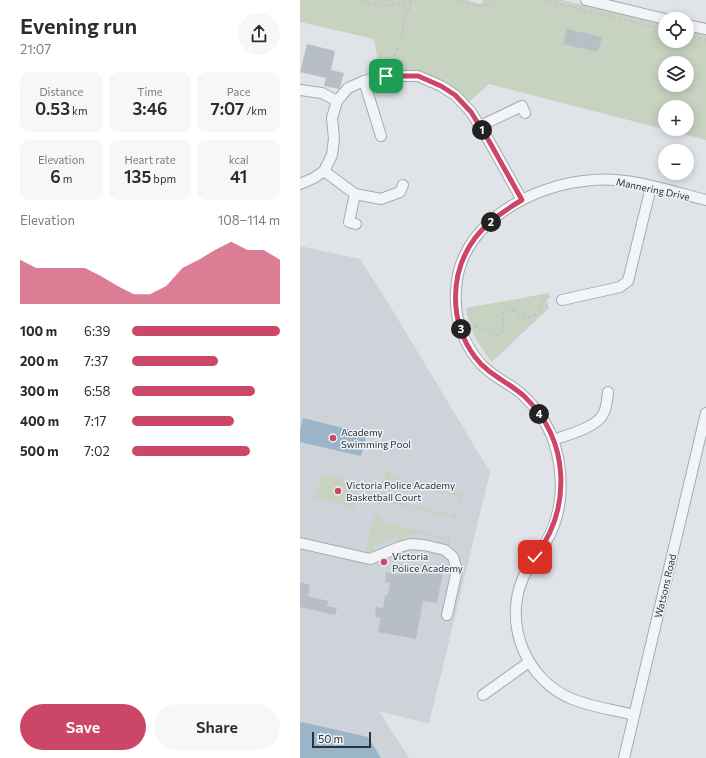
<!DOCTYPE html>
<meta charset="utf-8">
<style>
body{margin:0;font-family:Commissioner,sans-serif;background:#f7f7f7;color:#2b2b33;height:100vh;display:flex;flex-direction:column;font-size:15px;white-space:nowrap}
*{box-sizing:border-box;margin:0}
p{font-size:13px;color:#7c7c81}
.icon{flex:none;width:22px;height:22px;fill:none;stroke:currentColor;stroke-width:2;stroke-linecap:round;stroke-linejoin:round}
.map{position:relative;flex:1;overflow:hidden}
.details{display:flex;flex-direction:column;background:#fff;width:300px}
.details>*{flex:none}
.fabs{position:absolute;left:358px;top:12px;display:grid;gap:8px}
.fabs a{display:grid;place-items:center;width:36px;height:36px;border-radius:50%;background:#fff;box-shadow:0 2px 10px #0003;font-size:20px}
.scale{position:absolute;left:12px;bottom:10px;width:59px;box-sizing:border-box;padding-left:4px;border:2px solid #293340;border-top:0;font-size:11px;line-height:14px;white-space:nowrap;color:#293340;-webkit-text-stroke:3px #eff3f6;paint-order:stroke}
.pin{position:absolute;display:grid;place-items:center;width:34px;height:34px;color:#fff;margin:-17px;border-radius:8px;box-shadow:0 2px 6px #0006}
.km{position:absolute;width:20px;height:20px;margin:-10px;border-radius:50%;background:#222;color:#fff;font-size:11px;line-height:20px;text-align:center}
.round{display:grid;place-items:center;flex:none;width:42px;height:42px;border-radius:21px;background:#f7f7f7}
.overview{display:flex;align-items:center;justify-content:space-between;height:68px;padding:0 20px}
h1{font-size:22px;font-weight:600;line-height:30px}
.metrics{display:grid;grid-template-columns:repeat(3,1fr);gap:6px;height:68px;padding:4px 20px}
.metrics div{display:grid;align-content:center;border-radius:10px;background:#f7f7f7;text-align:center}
.metrics b{font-size:17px;font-weight:600}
.metrics small{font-size:11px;font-weight:400}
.metrics p{font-size:11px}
.chart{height:112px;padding:8px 20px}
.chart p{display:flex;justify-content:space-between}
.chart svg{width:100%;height:72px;margin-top:4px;fill:#cc4767;opacity:.7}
.primary-button{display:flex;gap:8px;margin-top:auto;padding:8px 20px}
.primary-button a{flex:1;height:46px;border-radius:24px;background:#cc4767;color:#fff;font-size:16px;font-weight:600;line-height:46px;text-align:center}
.primary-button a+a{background:#f7f7f7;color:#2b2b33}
ul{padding:0 20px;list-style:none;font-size:13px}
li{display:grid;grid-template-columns:64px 48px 1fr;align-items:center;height:30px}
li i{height:10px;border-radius:5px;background:#cc4767}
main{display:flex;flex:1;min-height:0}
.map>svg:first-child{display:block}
</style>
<main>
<section class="details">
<div class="overview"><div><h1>Evening run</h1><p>21:07</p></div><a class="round"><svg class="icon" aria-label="share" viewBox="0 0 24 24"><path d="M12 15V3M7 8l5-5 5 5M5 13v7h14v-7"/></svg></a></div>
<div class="metrics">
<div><p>Distance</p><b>0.53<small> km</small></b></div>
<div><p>Time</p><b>3:46</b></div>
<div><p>Pace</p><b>7:07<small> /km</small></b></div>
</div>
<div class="metrics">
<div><p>Elevation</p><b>6<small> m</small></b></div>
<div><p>Heart rate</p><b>135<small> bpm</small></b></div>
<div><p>kcal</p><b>41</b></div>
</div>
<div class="chart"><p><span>Elevation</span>108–114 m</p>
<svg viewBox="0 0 160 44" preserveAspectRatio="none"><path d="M0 44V17L10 22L20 22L30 22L40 22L50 27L60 33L70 38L80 38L90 33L100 22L110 17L120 11L130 6L140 11L150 11L160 17V44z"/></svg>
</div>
<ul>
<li><b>100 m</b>6:39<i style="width:100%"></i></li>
<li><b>200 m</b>7:37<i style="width:58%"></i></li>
<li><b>300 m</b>6:58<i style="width:83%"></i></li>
<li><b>400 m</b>7:17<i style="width:69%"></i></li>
<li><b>500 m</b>7:02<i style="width:80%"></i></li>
</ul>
<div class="primary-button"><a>Save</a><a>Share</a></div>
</section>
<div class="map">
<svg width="406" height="758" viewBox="0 0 406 758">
<rect width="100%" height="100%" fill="#e0e4e9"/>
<path fill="#ced3da" d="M0,246L60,259L93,311L190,472L129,724L79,711L109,758H0Z"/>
<g fill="#c7d2c1" fill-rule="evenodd">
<path d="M0,0H166L181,4L183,0H262L365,25V41H387V30L406,34V140L189,84L169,102L133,79L80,73L74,39L0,22ZM365,63H387V85H365ZM365,107H387V129H365Z"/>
<path d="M249,293L247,302L249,308L192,362C178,345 169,330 166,308Z"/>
<path d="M86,470L91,471L90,477L150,492L159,494L162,488L163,490L160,502H157L158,496L87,479L85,487L83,488L81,485Z"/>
<path d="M22,474L60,483L54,508L15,498Z"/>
<path d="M80,492L86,493L85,499L151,515L154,516L155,510H157L158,512L155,523L152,524L153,518L82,501L79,507L77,504Z"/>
<path d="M75,514L81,515L80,521L148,538L150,532H151L149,546L148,547H146L148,540C133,536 120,533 105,535L106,540L101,542L98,536L73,547L76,554H69L67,552L66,549Z"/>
</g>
<g fill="#9bb5c8">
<path d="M3,418L67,434L61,456L0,442V431Z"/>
<path d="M2,722L68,737L81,758H0V723Z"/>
</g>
<g fill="#b7bec5">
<path d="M267,29L302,37L298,52L263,44Z"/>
<path d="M7,44L35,51L31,70L44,73L40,87L39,89L24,86L26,78L0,72Z"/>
<path d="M100,564L143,572L137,603L123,601L116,639L78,632L81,618L75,617L76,607L83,608L85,595H88L90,583L85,582L86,572L98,575Z"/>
<path d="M0,582L10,585L8,596L28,601L27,606L37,608L35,615L0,607Z"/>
</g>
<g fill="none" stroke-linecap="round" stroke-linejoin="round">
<defs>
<g id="minor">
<path d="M286,0L365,19"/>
<path d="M387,25L406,29"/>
<path d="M64,81L81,136"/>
<path d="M0,90L22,93L37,101"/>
<path d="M180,126L222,106L225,113"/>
<path d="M24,171L55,194L49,222L56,224"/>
<path d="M0,184L14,178L24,171L32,155L34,139L32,118L37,101L48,88L64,81L86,76H118L141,86L155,95L171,112L189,141L222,200"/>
<path d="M55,194L81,199L100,192L103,185"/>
<path d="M262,300L320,287L328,281L351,187"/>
<path d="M253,440C267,435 294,428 302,416C307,409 307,400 308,392"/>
<path d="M0,543L70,559L100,547L110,544L124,545L145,550L153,557L157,570L147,615"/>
<path d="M183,695L229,662"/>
<path d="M334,715C314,710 292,707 272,699C226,680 203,624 223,578C229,564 239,554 246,542C264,512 264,475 254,442C247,422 232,401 214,388C203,381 192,375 183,366C174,357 167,345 162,333C157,320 155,306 156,291C158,224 232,184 293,180C331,177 370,191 406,200"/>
<path d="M324,758L406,413"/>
</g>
</defs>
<use href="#minor" stroke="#a5abb3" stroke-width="12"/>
<g stroke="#bec2c7" stroke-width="1.5" stroke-dasharray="3 3" stroke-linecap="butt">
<path d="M62,0C82,9 96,5 116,0"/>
<path d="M155,0L182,7L195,0"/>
<path d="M243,0L365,30"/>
<path d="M387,35L406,40"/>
<path d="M90,67L102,39L103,24L112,0"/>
<path d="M169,329C181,324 187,330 197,335L201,334C206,326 200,318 205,310C216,306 220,321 231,317C244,313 235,301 250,296"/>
</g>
<use href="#minor" stroke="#f2f4f7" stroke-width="10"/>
</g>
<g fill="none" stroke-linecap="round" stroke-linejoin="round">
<defs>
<path id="route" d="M86,76H118L141,86L155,95L171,112L189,141L222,200C205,210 187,222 175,238C149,273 149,322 175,357C188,375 209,382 225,397C270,441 272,508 235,557"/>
</defs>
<use href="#route" stroke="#fff" stroke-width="8"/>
<use href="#route" stroke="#cc4767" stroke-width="5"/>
</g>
<g fill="#cc4767" stroke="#eff3f6" stroke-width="1.5">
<circle cx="33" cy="438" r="4"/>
<circle cx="38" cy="491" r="4"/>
<circle cx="84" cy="562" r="4"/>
</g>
<g text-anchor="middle" stroke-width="3" stroke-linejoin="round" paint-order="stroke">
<g font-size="10" fill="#293340" stroke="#eff3f6">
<text transform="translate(353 189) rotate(12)" y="4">Mannering Drive</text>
<text transform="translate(365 586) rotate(-77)" y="4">Watsons Road</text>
</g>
<g font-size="10" fill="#293340" stroke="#eff3f6" text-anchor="start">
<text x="41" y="436">Academy<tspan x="41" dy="12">Swimming Pool</tspan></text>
<text x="46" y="489">Victoria Police Academy<tspan x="46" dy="12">Basketball Court</tspan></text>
<text x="92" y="560">Victoria<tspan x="92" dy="12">Police Academy</tspan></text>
</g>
</g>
</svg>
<div class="fabs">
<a><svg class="icon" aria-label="locate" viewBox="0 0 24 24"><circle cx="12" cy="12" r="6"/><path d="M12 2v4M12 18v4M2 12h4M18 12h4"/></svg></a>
<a><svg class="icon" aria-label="layers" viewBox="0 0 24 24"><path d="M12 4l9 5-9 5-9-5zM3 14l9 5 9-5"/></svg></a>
<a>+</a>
<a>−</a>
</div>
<div class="scale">50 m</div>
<div class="pin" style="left:86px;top:76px;background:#1e9e55"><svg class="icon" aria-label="arrive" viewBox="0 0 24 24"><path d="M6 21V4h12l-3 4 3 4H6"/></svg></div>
<div class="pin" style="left:235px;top:557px;background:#d93025"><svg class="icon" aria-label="check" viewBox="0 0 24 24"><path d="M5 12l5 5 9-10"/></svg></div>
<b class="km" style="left:182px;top:130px">1</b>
<b class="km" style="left:191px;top:222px">2</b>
<b class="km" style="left:161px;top:329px">3</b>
<b class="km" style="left:239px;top:414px">4</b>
</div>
</main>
